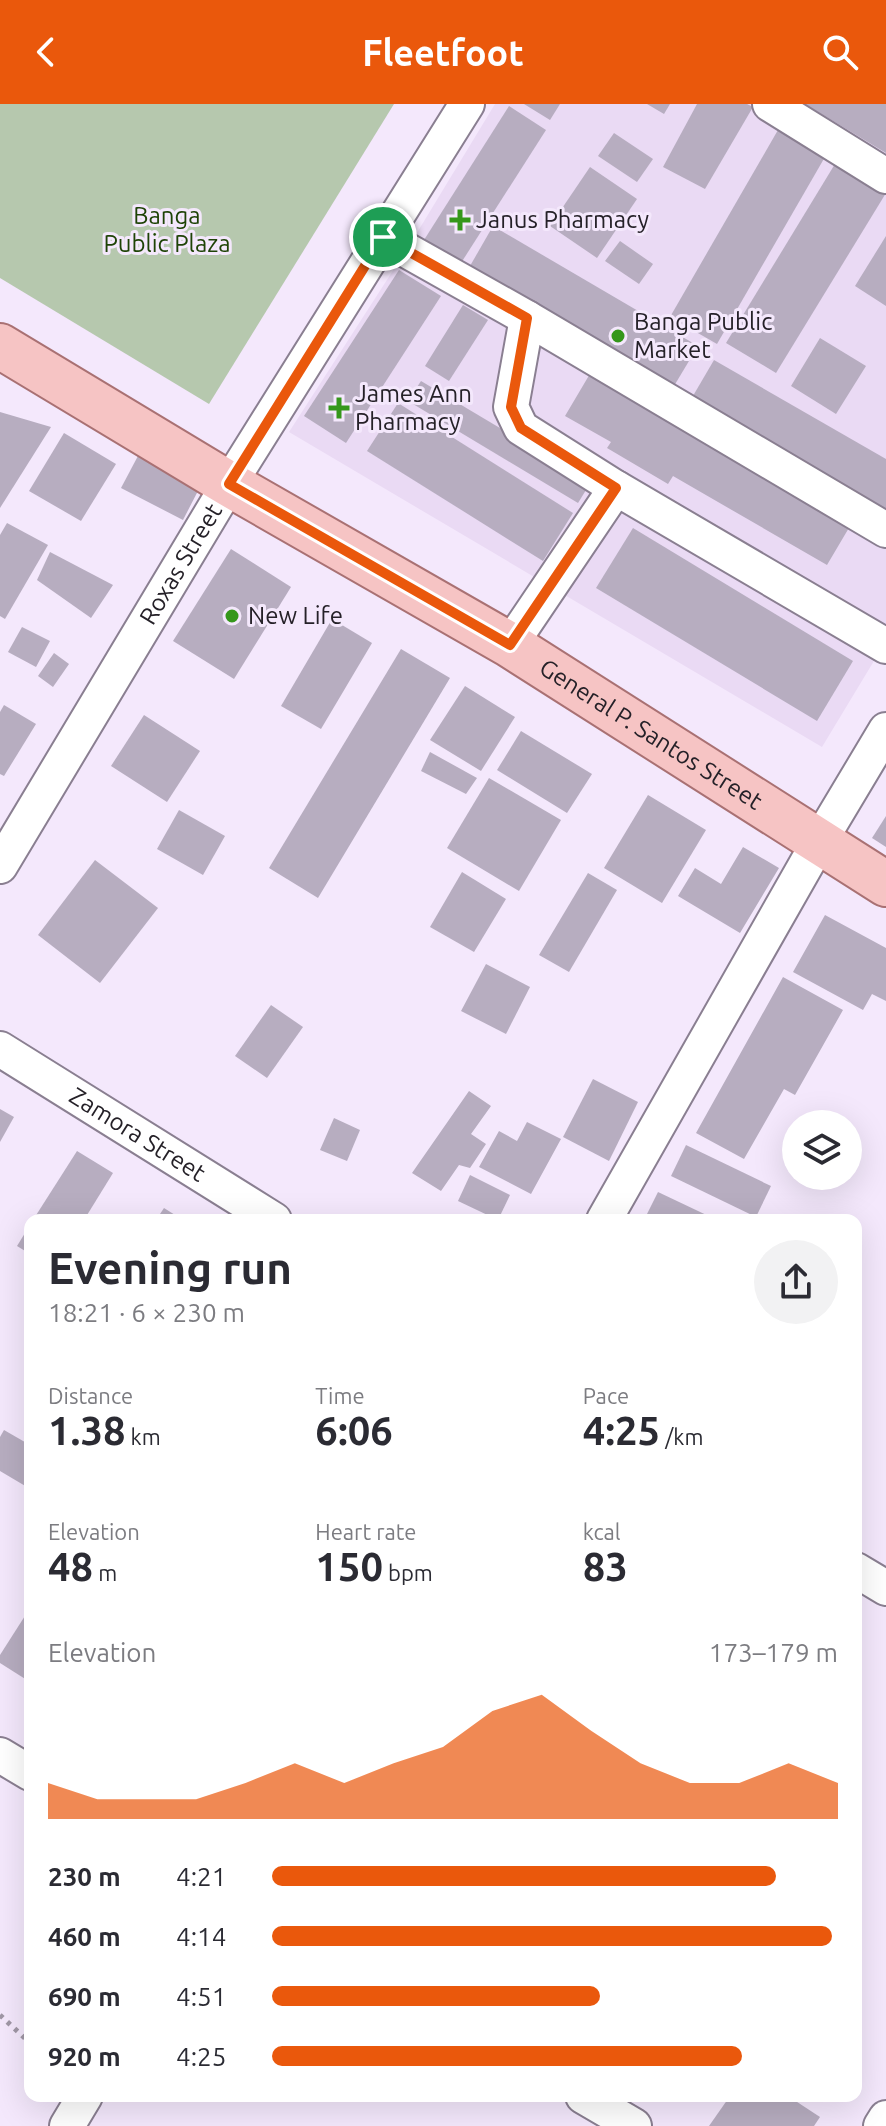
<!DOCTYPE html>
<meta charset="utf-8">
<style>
body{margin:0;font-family:Ubuntu,sans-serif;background:#f2f2f3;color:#2b2b33;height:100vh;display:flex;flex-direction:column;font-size:30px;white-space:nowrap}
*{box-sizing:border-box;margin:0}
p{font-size:26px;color:#7c7c81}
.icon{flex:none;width:44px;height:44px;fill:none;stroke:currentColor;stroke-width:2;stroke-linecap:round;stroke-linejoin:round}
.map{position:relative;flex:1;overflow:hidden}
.panel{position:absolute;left:24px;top:1110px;width:838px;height:888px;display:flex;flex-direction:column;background:#fff;border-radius:16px;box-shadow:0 8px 32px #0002}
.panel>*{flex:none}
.controls{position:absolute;left:782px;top:1006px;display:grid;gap:16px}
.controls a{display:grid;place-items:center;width:80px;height:80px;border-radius:50%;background:#fff;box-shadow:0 8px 32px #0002;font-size:40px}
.pin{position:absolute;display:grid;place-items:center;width:68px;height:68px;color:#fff;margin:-34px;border:4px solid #fff;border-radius:50%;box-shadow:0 2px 8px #0007}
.round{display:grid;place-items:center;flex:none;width:84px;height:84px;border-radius:42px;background:#f2f2f3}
.overview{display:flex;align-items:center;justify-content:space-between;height:136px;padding:0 24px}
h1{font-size:44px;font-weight:700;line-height:60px}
.metrics{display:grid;grid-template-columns:repeat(3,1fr);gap:12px;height:136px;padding:8px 24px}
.metrics div{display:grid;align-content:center}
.metrics b{font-size:40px;font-weight:700}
.metrics small{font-size:22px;font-weight:400}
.metrics p{font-size:22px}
.chart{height:224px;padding:16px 24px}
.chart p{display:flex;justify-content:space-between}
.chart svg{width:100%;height:144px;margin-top:8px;fill:#ea580c;opacity:.7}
ul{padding:0 24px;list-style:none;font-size:26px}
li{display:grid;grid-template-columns:128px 96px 1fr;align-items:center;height:60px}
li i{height:20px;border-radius:10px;background:#ea580c}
header{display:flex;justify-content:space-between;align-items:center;height:104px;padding:0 24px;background:#ea580c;color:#fff;font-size:36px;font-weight:700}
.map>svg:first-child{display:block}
</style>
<header><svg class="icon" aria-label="back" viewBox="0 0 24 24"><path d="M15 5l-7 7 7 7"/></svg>Fleetfoot<svg class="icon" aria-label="search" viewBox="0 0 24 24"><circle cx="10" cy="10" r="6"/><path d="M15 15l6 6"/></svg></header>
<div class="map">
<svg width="886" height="2022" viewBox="0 0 886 2022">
<rect width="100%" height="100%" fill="#f4e8fc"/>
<path fill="#eadaf4" d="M495,0H886V537L822,643L289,328L412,137Z"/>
<path fill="#b6c8ae" d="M0,0H394L209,300L0,174Z"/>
<g fill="#b7adc0">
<path d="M524,0H560L550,16Z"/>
<path d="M647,0H670L664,10Z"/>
<path d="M697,0H747L753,3L705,85L663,63Z"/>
<path d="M805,0H886V49Z"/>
<path d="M509,2L546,26L461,159L424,136Z"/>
<path d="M782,19L829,46L717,240L670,213Z"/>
<path d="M614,29L653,55L637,78L598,52Z"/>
<path d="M838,55L886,84V89L776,269L726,239Z"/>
<path d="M590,63L637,95L597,154L550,122Z"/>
<path d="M493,122L698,242L674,282L470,162Z"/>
<path d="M886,132V202L855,182Z"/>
<path d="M620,137L653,160L639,180L605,157Z"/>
<path d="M399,166L441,192L346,339L304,312Z"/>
<path d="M463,201L488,216L449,277L425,262Z"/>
<path d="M820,234L866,262L836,310L791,282Z"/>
<path d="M714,256L886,355V412L690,297Z"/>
<path d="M594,263L853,417L827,461L673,372L668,380L607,344L611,338L565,312Z"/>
<path d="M421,277L591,378L578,399L408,297Z"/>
<path d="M398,299L573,409L543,457L367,347Z"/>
<path d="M0,308L51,323L0,404Z"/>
<path d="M64,329L116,360L81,417L29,387Z"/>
<path d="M139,350L200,383L183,416L121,384Z"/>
<path d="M7,419L48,441L5,515L0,512V431Z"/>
<path d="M633,424L853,557L817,617L596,484Z"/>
<path d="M231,445L291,483L234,575L173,537Z"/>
<path d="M50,448L113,481L91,514L37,476Z"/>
<path d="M332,515L372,539L321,625L281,602Z"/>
<path d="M22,523L50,537L36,563L8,548Z"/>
<path d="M401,545L450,574L318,794L269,764Z"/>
<path d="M54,549L69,560L53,583L38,572Z"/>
<path d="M465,582L515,613L481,667L430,636Z"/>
<path d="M4,601L36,620L4,672L0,670V608Z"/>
<path d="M144,611L200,647L167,698L111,662Z"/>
<path d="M521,627L592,670L567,709L497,666Z"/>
<path d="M430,648L477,674L466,690L421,667Z"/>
<path d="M489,674L561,716L519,787L447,744Z"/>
<path d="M648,691L706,726L662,799L604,764Z"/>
<path d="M179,706L225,732L203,771L157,745Z"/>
<path d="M886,712V743L872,734Z"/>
<path d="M743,743L779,764L740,829L678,792L695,764L721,780Z"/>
<path d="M95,756L158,804L100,879L38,831Z"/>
<path d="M462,768L506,795L474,848L430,823Z"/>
<path d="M588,769L617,786L569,868L539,851Z"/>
<path d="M825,811L886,844V897L872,890L863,906L793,868Z"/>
<path d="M486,860L530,883L506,930L461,907Z"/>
<path d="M783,873L843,906L795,991L784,985L744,1055L696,1029Z"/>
<path d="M271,901L303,923L267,974L235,952Z"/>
<path d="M593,975L638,998L609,1057L563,1033Z"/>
<path d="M469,987L491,1002L471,1030L486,1040L470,1064L459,1061L441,1087L412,1069Z"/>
<path d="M0,1005L14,1013L0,1038Z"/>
<path d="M334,1014L360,1026L347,1057L320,1046Z"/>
<path d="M527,1018L561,1035L531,1090L479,1063L499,1027L517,1037Z"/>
<path d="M686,1041L771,1082L756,1113L671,1072Z"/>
<path d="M77,1047L113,1069L84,1116H33Z"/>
<path d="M470,1071L510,1091L498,1116L458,1097Z"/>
<path d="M658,1088L717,1116H644Z"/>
<path d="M164,1104L183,1116H156Z"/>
<path d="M30,1121V1150L17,1142Z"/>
<path d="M4,1326L30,1341V1378L27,1383L0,1367V1333Z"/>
<path d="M30,1504V1578L0,1559V1551Z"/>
<path d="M730,1992H788L820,2013L814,2022H709Z"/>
</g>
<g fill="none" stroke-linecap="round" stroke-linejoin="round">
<defs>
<g id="minor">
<path d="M770,0L886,72"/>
<path d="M383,133L527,214L886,426"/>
<path d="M527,214L511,303L521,324L616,384L886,542"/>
<path d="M510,541L616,384"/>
<path id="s1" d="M0,762L229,380L467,0"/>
<path id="s2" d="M0,945L274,1116"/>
<path d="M604,1116L819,738L886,626"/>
<path d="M856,1466L886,1484"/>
<path d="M0,1651L30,1669"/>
<path d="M583,1992L634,2022"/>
<path d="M67,2022L85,1992"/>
<path d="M881,2022L886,2014"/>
</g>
<g id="major">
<path id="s3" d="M0,242L229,380L510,541L886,780"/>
</g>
</defs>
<use href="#minor" stroke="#8a7f91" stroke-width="38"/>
<use href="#major" stroke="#a97173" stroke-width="48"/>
<path stroke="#a097a6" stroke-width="5" stroke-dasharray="4 6" stroke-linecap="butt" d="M0,1911L30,1939"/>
<use href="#minor" stroke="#fff" stroke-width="34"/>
<use href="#major" stroke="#f6c4c4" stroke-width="44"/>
</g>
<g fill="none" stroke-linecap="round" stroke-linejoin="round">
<defs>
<path id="route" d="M383,133L527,214L511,303L521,324L616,384L510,541L229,380Z"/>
</defs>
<use href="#route" stroke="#fff" stroke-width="16"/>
<use href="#route" stroke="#ea580c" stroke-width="10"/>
</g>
<g fill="#35971b" stroke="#f4e8fc" stroke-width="3">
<path d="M456 104h8v8h8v8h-8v8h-8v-8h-8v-8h8z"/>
<circle cx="618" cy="232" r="8"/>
<path d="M335 292h8v8h8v8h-8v8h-8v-8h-8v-8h8z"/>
<circle cx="232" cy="512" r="8"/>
</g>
<g text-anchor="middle" stroke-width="6" stroke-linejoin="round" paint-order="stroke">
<g font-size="24" fill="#1e4306" stroke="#f4e8fc">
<text x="167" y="120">Banga<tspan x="167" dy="28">Public Plaza</tspan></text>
</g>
<g font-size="24" fill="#252128" stroke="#f4e8fc" text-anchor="start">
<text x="476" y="124">Janus Pharmacy</text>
<text x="634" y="226">Banga Public<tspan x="634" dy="28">Market</tspan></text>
<text x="355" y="298">James Ann<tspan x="355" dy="28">Pharmacy</tspan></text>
<text x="248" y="520">New Life</text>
</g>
<g font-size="24" fill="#252128" stroke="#f4e8fc">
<text dy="8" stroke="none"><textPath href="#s1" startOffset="352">Roxas Street</textPath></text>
<text dy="8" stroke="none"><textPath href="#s3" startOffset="758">General P. Santos Street</textPath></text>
<text dy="8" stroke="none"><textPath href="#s2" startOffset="162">Zamora Street</textPath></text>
</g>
</g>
</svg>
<div class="controls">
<a><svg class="icon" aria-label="layers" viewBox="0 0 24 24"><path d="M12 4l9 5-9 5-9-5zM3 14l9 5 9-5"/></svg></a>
</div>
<div class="pin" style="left:383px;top:133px;background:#1e9e55"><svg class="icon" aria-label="arrive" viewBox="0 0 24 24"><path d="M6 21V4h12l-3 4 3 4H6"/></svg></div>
<section class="panel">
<div class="overview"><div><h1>Evening run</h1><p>18:21 · 6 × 230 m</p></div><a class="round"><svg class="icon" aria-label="share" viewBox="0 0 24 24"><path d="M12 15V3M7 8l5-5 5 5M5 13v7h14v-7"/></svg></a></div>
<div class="metrics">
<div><p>Distance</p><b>1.38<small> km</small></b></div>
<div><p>Time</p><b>6:06</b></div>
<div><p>Pace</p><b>4:25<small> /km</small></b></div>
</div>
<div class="metrics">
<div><p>Elevation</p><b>48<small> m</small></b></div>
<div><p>Heart rate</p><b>150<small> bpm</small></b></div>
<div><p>kcal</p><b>83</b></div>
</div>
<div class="chart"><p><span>Elevation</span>173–179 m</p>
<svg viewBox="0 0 160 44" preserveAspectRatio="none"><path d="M0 44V33L10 38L20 38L30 38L40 33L50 27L60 33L70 27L80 22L90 11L100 6L110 17L120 27L130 33L140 33L150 27L160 33V44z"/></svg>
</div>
<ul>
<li><b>230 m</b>4:21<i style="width:89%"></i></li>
<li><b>460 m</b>4:14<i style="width:99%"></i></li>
<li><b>690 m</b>4:51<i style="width:58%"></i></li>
<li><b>920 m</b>4:25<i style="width:83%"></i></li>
</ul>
</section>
</div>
